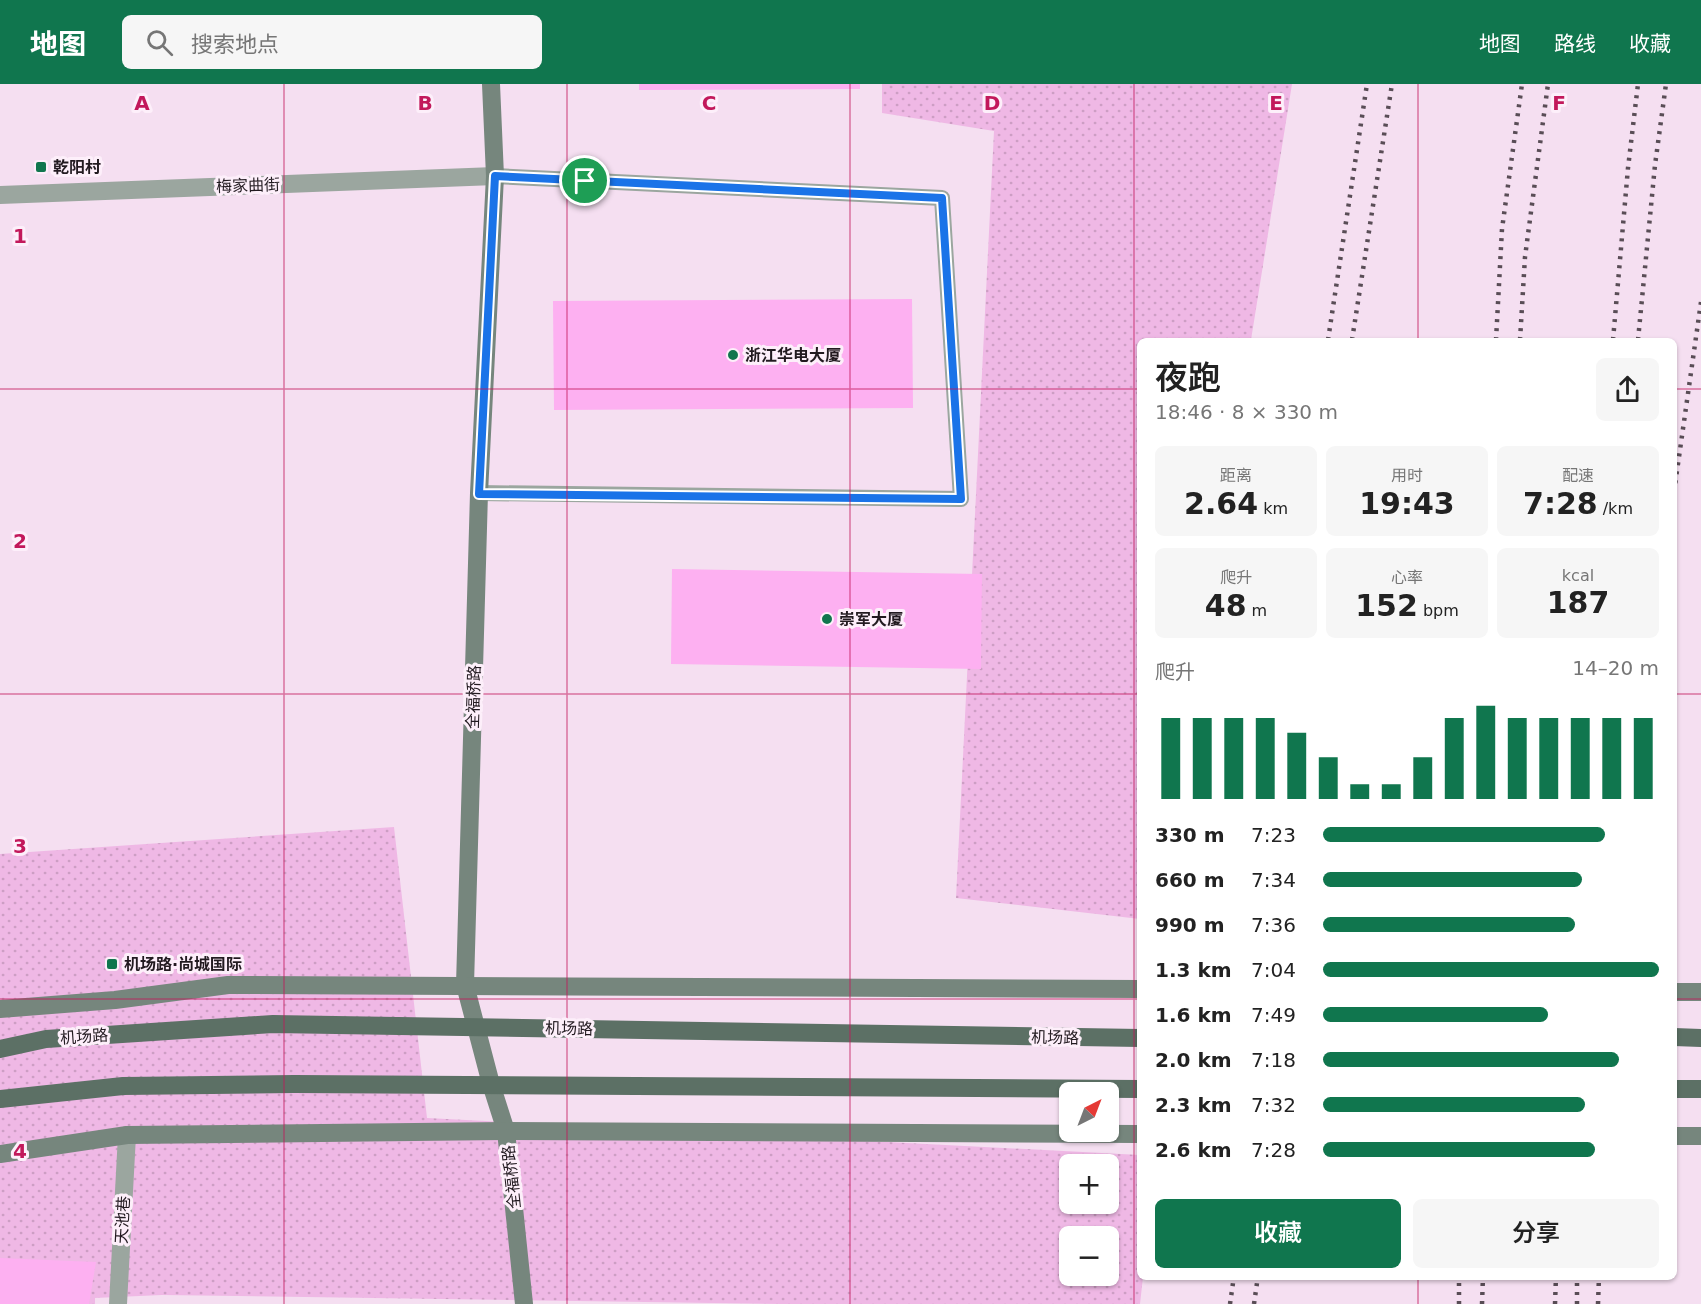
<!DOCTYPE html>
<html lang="zh">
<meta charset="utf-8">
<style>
body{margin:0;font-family:"DejaVu Sans","Noto Sans SC",sans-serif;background:#f6f6f6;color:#222;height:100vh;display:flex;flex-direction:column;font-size:22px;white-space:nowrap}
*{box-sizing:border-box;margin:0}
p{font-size:20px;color:#767676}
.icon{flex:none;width:33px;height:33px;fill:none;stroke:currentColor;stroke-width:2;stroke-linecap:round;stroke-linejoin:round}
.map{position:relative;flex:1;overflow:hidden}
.panel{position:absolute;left:1137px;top:254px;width:540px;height:942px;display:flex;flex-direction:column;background:#fff;border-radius:9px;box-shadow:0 2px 4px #0004}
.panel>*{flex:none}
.needle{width:39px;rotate:42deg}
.fabs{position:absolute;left:1059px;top:998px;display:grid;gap:12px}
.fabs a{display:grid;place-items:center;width:60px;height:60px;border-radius:9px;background:#fff;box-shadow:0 2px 4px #0004;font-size:30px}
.pin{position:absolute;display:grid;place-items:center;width:51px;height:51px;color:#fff;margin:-26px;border:3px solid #fff;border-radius:50%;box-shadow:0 2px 6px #0007}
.round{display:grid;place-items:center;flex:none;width:63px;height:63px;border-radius:9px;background:#f6f6f6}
.summary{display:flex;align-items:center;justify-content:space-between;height:102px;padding:0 18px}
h1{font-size:33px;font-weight:600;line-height:45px}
.stats{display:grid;grid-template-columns:repeat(3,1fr);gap:9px;height:102px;padding:6px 18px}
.stats div{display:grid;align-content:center;border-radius:9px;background:#f6f6f6;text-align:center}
.stats b{font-size:30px;font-weight:600}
.stats small{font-size:16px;font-weight:400}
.stats p{font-size:16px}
.chart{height:168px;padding:12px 18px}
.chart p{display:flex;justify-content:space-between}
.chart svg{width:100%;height:108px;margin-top:6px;stroke:#10764e;stroke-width:6}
.cta{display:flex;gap:12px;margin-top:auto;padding:12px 18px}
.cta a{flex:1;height:69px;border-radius:9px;background:#10764e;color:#fff;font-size:24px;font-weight:600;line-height:69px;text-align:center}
.cta a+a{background:#f6f6f6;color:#222}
ul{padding:0 18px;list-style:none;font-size:20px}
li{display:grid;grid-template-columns:96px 72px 1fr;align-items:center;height:45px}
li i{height:15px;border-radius:8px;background:#10764e}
header{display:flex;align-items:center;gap:36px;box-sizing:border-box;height:84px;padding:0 30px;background:#10764e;color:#fff}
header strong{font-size:28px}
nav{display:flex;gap:33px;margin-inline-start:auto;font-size:21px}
.search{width:420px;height:54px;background:#f6f6f6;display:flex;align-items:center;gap:15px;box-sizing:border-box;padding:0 21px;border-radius:9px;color:#767676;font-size:22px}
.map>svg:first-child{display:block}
</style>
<header>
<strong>地图</strong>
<div class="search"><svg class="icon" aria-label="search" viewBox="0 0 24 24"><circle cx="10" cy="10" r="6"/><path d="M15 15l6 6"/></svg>搜索地点</div>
<nav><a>地图</a><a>路线</a><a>收藏</a></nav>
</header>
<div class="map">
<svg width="1701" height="1220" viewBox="0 0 1701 1220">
<defs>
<pattern id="grass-dots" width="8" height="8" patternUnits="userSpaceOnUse" patternTransform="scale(1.5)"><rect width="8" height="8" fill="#efb8e5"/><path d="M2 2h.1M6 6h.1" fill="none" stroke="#cd9ec4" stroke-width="1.8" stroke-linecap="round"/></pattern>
</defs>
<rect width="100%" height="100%" fill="#f5dff1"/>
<g fill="url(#grass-dots)" fill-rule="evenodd">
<path d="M882,0H1292L1251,256H1140V835L956,814L994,47L882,29Z"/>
<path d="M394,743L427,1034L1140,1071V1192L1143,1193L1140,1220H782L162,1211L95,1214V1220H0V770ZM1070,1080H1108V1119H1070ZM1070,1152H1108V1191H1070Z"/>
</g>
<g fill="#fdb0f1">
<path d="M639,0H860V5L639,6Z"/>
<path d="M912,215L913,324L554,326L553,217Z"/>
<path d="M672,485L982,490L981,585L671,580Z"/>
<path d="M0,1174L96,1178L89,1220H0Z"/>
</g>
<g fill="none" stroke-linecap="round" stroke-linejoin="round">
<path stroke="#9ba69f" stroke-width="16" d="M479,409L961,415L942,114L495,92"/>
<g stroke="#9ba69f" stroke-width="18">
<path d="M0,111L495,92"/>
<path d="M118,1220L127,1051"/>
</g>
<g stroke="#76867d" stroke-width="18">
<path d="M491,0L495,92L479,409L465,901L491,1000L506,1047L524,1220"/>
<path d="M1674,908H1701"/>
<path d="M0,925L115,916L228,901L1140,905"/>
<path d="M1674,1052H1701"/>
<path d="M0,1070L127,1051L506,1047L1140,1050"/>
</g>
<g stroke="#5c7065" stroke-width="18">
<path d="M1674,953L1701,954"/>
<path d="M0,965L46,955L273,940L1140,954"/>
<path d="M1674,1005H1701"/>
<path d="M0,1015L123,1002L294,1000L1140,1005"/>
</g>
<g stroke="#594d56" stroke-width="4.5" stroke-dasharray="3 6" stroke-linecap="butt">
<path d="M1328,256L1367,0"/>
<path d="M1352,256L1392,0"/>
<path d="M1496,256L1502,145L1522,0"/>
<path d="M1520,256L1525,173L1548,0"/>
<path d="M1613,256L1628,84L1638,0"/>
<path d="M1638,256L1655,81L1666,0"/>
<path d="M1674,408L1701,218"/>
<path d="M1230,1220L1234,1192"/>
<path d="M1254,1220L1258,1192"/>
<path d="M1459,1220V1192"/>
<path d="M1482,1220L1483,1192"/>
<path d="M1555,1220L1556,1192"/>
<path d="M1577,1220V1192"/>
<path d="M1598,1220L1599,1192"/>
</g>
</g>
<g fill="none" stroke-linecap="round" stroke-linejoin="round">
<defs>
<path id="route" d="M495,92L942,114L961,415L479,410Z"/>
</defs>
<use href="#route" stroke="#fff" stroke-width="12"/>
<use href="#route" stroke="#1a73e8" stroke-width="8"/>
</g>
<path fill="none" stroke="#c2185b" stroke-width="1.5" stroke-opacity="0.55" d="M284,0V1220M567,0V1220M850,0V1220M1134,0V1220M1418,0V256M0,305H1140M1674,305H1701M0,610H1140M1674,610H1701M0,915H1140M1674,915H1701M1418,1192V1220"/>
<g fill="#10764e" stroke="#fdeffa" stroke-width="2">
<rect x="35" y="77" width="12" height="12" rx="3"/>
<circle cx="733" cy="271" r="6"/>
<circle cx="827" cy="535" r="6"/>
<rect x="106" y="874" width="12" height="12" rx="3"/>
</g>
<g text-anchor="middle" stroke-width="6" stroke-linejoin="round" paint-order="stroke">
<g font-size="16" font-weight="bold" fill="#221a20" stroke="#fdeffa" text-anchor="start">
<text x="53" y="89">乾阳村</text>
<text x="745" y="277">浙江华电大厦</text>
<text x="839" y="541">崇军大厦</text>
<text x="124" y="886">机场路·尚城国际</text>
</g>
<g font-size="16" fill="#221a20" stroke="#fdeffa">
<text transform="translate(248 101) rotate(-2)" y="6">梅家曲街</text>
<text transform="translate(473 613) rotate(-88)" y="6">全福桥路</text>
<text transform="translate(569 944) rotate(1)" y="6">机场路</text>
<text transform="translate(84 952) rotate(-4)" y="6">机场路</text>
<text transform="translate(1055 953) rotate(1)" y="6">机场路</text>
<text transform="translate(511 1093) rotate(-96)" y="6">全福桥路</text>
<text transform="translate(122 1136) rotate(-87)" y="6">天池巷</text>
</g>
</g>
<g font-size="20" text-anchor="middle" font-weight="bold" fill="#c2185b" stroke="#fdeffa" stroke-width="6" stroke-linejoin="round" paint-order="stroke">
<text x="142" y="26">A</text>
<text x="425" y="26">B</text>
<text x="709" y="26">C</text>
<text x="992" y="26">D</text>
<text x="1276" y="26">E</text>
<text x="1559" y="26">F</text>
<text x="20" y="159">1</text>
<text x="20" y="464">2</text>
<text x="20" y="769">3</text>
<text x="20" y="1074">4</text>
</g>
</svg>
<div class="fabs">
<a><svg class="needle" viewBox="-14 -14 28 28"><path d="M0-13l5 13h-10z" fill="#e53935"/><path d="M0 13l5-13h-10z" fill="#767676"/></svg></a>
<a>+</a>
<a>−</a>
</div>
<div class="pin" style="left:585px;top:97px;background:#1e9e55"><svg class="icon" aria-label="arrive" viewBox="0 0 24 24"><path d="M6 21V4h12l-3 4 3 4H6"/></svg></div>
<section class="panel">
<div class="summary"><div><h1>夜跑</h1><p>18:46 · 8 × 330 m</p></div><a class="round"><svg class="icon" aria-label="share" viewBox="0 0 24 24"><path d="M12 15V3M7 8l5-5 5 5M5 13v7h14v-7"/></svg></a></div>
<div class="stats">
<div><p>距离</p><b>2.64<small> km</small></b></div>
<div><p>用时</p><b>19:43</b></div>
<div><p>配速</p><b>7:28<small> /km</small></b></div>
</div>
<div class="stats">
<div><p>爬升</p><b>48<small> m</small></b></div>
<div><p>心率</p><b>152<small> bpm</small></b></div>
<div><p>kcal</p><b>187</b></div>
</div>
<div class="chart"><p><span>爬升</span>14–20 m</p>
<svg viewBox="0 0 160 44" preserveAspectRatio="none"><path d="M5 44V11M15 44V11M25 44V11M35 44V11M45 44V17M55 44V27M65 44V38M75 44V38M85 44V27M95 44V11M105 44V6M115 44V11M125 44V11M135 44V11M145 44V11M155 44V11"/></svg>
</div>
<ul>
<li><b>330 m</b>7:23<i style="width:84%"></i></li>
<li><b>660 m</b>7:34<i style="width:77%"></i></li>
<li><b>990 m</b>7:36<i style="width:75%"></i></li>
<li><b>1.3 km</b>7:04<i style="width:100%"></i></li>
<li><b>1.6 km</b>7:49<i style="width:67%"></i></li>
<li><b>2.0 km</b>7:18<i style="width:88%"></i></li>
<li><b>2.3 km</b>7:32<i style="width:78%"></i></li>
<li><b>2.6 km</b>7:28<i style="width:81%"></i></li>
</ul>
<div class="cta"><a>收藏</a><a>分享</a></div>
</section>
</div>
